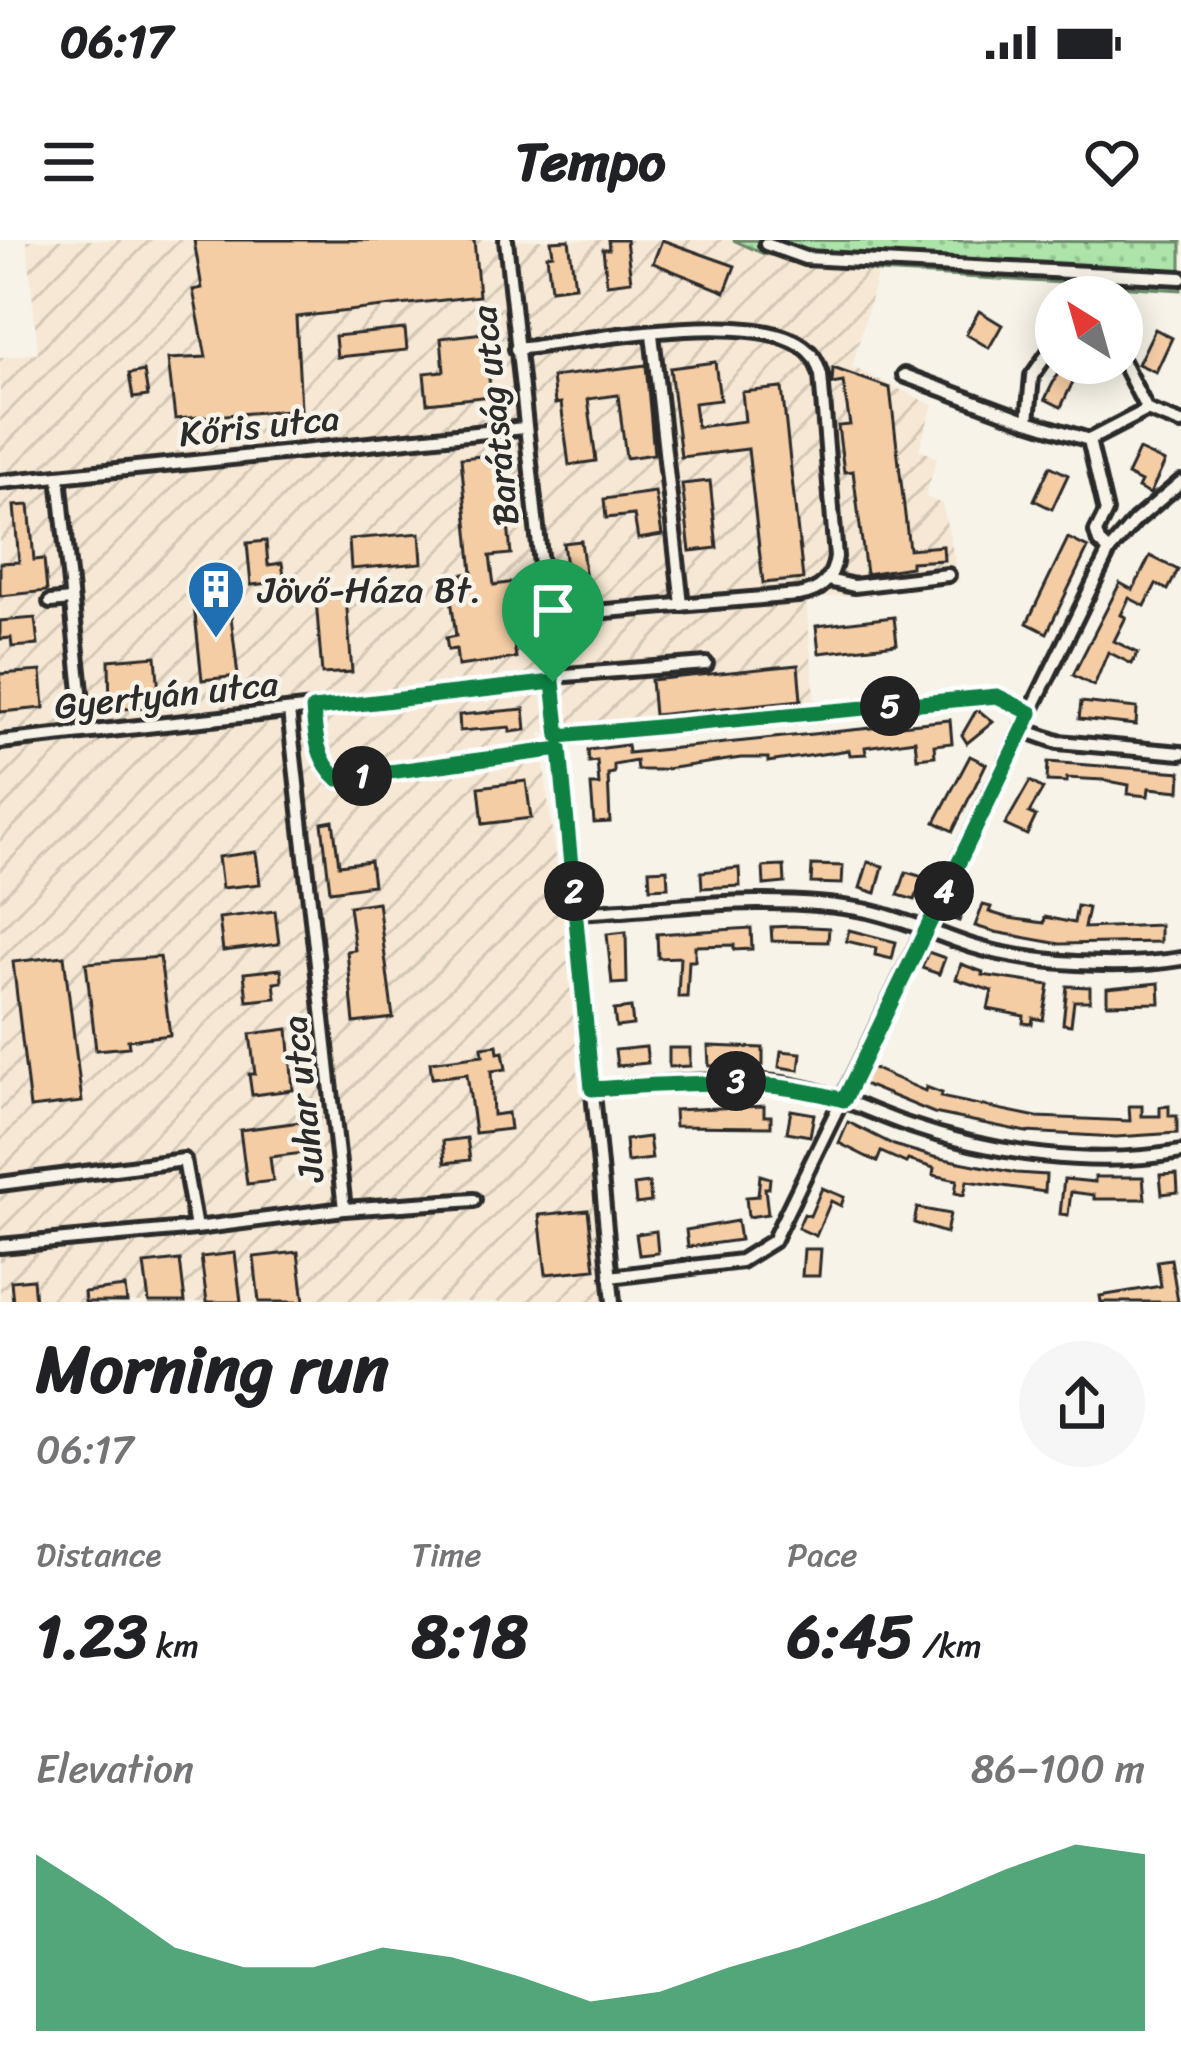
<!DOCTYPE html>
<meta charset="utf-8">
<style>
body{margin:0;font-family:Sriracha,sans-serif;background:#f6f6f6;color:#202124;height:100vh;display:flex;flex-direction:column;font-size:45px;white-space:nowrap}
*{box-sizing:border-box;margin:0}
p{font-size:39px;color:#757577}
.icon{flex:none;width:66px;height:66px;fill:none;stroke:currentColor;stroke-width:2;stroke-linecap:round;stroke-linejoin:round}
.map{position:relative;height:1062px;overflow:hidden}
.panel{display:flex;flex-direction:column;background:#fff;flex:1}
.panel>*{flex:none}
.needle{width:78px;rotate:323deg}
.buttons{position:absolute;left:1035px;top:36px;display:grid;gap:24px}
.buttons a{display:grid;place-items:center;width:108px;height:108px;border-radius:50%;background:#fff;box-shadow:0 6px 30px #0003;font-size:60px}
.pin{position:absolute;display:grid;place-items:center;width:102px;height:102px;color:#fff;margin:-123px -51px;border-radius:50% 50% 50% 0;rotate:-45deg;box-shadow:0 0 12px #0007}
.pin .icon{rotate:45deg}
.km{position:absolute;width:60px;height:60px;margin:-30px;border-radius:50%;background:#222;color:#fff;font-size:33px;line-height:60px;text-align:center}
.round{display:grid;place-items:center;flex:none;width:126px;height:126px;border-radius:63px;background:#f6f6f6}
.summary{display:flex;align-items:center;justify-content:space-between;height:204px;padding:0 36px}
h1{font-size:66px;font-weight:700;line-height:90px}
.stats{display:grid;grid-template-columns:repeat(3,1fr);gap:18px;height:204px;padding:12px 36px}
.stats div{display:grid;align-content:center}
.stats b{font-size:60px;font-weight:700}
.stats small{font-size:33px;font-weight:400}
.stats p{font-size:33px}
.chart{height:336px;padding:24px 36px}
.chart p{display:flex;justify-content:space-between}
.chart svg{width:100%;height:216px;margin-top:12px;fill:#0b8043;opacity:.7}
.status{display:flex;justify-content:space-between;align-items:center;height:84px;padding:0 60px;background:#fff;direction:ltr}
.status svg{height:33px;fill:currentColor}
header{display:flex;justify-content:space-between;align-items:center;height:156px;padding:0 36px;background:#fff;font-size:54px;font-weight:700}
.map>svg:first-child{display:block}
</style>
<div class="status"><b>06:17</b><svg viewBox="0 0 49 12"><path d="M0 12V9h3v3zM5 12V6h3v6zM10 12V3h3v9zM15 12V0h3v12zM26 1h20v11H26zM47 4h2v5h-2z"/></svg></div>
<header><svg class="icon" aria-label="menu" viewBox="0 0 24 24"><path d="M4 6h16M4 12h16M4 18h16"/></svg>Tempo<svg class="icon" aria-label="heart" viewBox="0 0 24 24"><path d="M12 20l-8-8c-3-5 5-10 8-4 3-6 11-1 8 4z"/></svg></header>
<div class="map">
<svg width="1181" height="1062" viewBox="0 0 1181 1062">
<defs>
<pattern id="industrial-furrows" width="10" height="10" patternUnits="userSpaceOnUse" patternTransform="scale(3)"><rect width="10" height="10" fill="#f6e8d4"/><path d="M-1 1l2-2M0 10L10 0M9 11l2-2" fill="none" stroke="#d3c7b6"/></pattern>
<pattern id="grass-dots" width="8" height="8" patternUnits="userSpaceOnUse" patternTransform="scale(3)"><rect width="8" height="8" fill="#ace4a9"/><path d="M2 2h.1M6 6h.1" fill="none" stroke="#94c492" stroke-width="1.8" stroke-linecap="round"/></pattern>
</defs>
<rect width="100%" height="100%" fill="#f7f3e8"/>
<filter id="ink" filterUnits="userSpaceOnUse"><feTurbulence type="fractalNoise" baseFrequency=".00833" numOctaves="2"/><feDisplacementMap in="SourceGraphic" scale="24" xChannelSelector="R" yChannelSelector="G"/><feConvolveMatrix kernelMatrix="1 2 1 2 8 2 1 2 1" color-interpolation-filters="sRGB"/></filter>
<g filter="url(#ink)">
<path fill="url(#industrial-furrows)" d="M27,0H733L764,14L878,32L852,127L933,165L919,209L937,218L925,257L942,264L960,342L806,360L815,461L540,493L609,1062H0V118L38,113Z"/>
<path fill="url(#grass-dots)" stroke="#6c886a" stroke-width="3" d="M733,0L1181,2V50L878,32L764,14Z"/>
<g fill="#f5cda5" stroke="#2b2b2b" stroke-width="3">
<path d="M194,0H474L479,56L296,77L301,169L175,179L168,119L206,117L193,50L202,48Z"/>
<path d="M569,0L575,46L551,49L547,15L553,14L551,1Z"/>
<path d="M608,0H626L631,41L607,44L603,9H609Z"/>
<path d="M662,0L735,26L725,52L653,23Z"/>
<path d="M979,71L1002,85L989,108L966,94Z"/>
<path d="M405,89L407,110L337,117L335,96Z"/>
<path d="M1155,89L1172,98L1156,132L1138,124Z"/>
<path d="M484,93L491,156L427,163L424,133L444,131L441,98Z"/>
<path d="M715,122L720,160L694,163L697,187L745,181L742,152L782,148L803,339L763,343L748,209L681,217L670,128Z"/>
<path d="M1063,123H1082L1061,167L1045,159Z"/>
<path d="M646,125L654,214L626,218L618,155L588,159L596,221L569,225L561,163L555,164L552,137Z"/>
<path d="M833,128L890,148L909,309L943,306L944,320L911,322V327L866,334L853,231L844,232L838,186L850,185L843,142L832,144Z"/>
<path d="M144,131L148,156L133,158L129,134Z"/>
<path d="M1139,210L1165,222L1150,254L1138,248L1141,242L1127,235Z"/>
<path d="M501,214L511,314L490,316L494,345L515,342L520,379L511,381L516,418L458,426L456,409L448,410L446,398L456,396L448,336L472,333L461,218Z"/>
<path d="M1050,226L1068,235L1052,269L1034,260Z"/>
<path d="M710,241L717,308L690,311L682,244Z"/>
<path d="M655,252L662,295L638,299L634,275L606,278L604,259Z"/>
<path d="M29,265L34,320L44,319L47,351L0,356V323L19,322L14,266Z"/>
<path d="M420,293L422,323L351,329L349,299Z"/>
<path d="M1068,298L1088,308L1047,393L1027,383Z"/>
<path d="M266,301L268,325L282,323L286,348L272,350L271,343L251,345L247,303Z"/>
<path d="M581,301L586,340L568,343L563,303Z"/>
<path d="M1150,316L1178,330L1168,350L1156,344L1145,366L1129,358L1121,375L1126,377L1114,401L1138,413L1132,424L1108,412L1094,446L1073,435L1120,343L1133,350Z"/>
<path d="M346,357L352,432L322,434L316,359Z"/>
<path d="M229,360L238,436L202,440L194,365Z"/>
<path d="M894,377L897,404L819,413L816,386Z"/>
<path d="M35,378L38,405L12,407L11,398L0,399V381Z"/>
<path d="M156,416L160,466L110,470L109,420Z"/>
<path d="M798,425L801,460L654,475L651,440Z"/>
<path d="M41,431L44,468L0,472V434Z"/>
<path d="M1081,462L1137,468L1136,485L1079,479Z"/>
<path d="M524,469L526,490L510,492V487L460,491L459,475Z"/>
<path d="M977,469L993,482L967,503L962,495Z"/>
<path d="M950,480L952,503L934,505L935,516L917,518L915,500L865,507L866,514L850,515L849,510L768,522V518H741L659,530H637L636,521L614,525V533L608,534L610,582L594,583L591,545H599L597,521L589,522L588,510L627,505L628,513Z"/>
<path d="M970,516L986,524L953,591L935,582Z"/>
<path d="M1048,522L1181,532L1180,551L1149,548L1148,556L1128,554L1129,545L1103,540L1067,538V542L1047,541Z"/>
<path d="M526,541L531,578L483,584L479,547Z"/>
<path d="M1030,541L1043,549L1029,573L1036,576L1027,595L1005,585Z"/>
<path d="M333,581L339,625L370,621L373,645L330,651L322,583Z"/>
<path d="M256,612L260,644L222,648L218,617Z"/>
<path d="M868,622L883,626L876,653L860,648Z"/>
<path d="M812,625L843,626L842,644L811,643Z"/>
<path d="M784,626L785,643L764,645L763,627Z"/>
<path d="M739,628L740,646L702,648L701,632Z"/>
<path d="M667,629L668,647L650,648L649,630Z"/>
<path d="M906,632L923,637L915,660L898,655Z"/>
<path d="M952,656L967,661L959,681L945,676Z"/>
<path d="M378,662L393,778L354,783L347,711L355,710L349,666Z"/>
<path d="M983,665L991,667L989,672L1009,678L1044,683L1045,677L1074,683L1077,666L1088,668L1084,688L1160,685V702L1060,704L995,692L975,686Z"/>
<path d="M275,671L279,704L223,711L219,678Z"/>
<path d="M793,686L829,688L828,702L772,701L771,687Z"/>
<path d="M751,688L752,709L734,710V705L695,706V721H689L687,757H678L680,717L658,718L657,694Z"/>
<path d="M849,690L896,702L892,719L875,715L876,708L846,701Z"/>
<path d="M626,692L627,743L612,744L607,694Z"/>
<path d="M928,712L945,718L939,734L922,728Z"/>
<path d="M64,716L82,862L30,868L13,722Z"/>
<path d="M160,717L170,795L128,800L129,807L96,810L86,723Z"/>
<path d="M961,724L983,732L982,735L1049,745L1043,780L1033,778L1032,784L1023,783L1024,776L988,769L992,751L956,739Z"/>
<path d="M281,729L282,742L274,743L276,758L247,761L244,733Z"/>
<path d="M1159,743L1160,763L1107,764V748Z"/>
<path d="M1067,746L1090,747V761H1074L1071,785L1063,784Z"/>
<path d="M631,768L633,785L616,787L614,770Z"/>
<path d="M288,789L293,850L252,855L249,834H255L250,794Z"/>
<path d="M497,805L498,813L503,812L506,829L491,831L493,875L508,873L510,889L475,893L467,834L432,838L430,822L483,815L482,807Z"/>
<path d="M708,806L763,808V825L709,826Z"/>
<path d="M646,807L648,823L617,826L615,810Z"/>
<path d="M669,808H690V826L669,827Z"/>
<path d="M781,811L801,813L799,830L779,827Z"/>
<path d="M870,827L925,851L926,847L942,853L940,857L1037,877L1130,881L1129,866H1142V876H1160V867L1169,866V876H1177V893L1116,897L1026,892L934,873L863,844Z"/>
<path d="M764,866V876H771V887L675,886L674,870Z"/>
<path d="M791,870L814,874L810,896L787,892Z"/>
<path d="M308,881L312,912L270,917L273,941L247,944L240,890Z"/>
<path d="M848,882L894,905L934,917L1016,933L1046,935L1045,952L967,941L964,955L955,953L957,940L933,935L934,928L908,920L906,923L881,912L877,922L839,903Z"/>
<path d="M649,897L652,919L627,922L625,900Z"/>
<path d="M467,898L470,920L445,923L443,901Z"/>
<path d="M1177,934L1178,952L1162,954L1160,935Z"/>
<path d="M760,935L770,938L769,948H765L768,974L748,977L746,957L758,956Z"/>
<path d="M1095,937H1143L1145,959H1094V955L1071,952L1068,975L1060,974L1064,939L1095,942Z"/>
<path d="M649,943L651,962L636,964L634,945Z"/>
<path d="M822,948L844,957L841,966L831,961L816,996L798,988L804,974L810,976Z"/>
<path d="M917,968L950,974L946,993L914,983Z"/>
<path d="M588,970L595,1029L546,1034L539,975Z"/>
<path d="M737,981L740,1000L688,1007L686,990Z"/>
<path d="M656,991L658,1013L639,1015L636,994Z"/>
<path d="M804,1009H821L819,1036H802Z"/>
<path d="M298,1012L304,1062H259L254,1017Z"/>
<path d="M235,1013L241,1062H207L201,1017Z"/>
<path d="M1171,1019L1178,1062H1101L1100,1056L1161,1046L1157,1021Z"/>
<path d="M180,1020L185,1062H149L144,1024Z"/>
<path d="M33,1039L35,1062H13L11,1041Z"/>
<path d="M125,1047L127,1062H85L84,1052Z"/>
</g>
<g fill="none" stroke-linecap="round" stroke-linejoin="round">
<defs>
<g id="minor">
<path d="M506,0L555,455L613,1062"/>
<path d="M766,4L805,18L1181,38"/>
<path d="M652,94L682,365"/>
<path d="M1056,102L1032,136L1028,181L1089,200L1106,272L1096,292L1099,302L1109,311"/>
<path d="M516,109C580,102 761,65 808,111C815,117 818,126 821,135L836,317C833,340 820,352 798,355L546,376"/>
<path d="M1122,121L1147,170L1181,183"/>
<path d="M904,135L1028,181"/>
<path d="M1089,200L1147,170"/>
<path d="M59,236L85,491"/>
<path d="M0,242L524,188"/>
<path d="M828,340L854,346L948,335"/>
<path d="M50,362L71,360"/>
<path d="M553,436L706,424"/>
<path d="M313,469C315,495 317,521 337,539L560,509"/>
<path d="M1024,490L1058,502L1181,513"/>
<path d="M559,496L997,456L1031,473"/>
<path d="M0,502L553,442"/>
<path d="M576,673C672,668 773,652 868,671C904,679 938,695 972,706C1031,724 1121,729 1181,719"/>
<path d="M592,849C658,845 729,834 794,846C834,853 870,872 908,885C992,914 1094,928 1181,912"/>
<path d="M0,944L184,920L196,988"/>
<path d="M344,969L474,960"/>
<path d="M0,1006L196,988L344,969L289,471"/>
<path d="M610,1037L741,1021L773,1001L1109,311L1135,281L1181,242"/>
</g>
</defs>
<use href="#minor" stroke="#2b2b2b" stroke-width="20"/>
<use href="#minor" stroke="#f7f3e8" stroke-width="10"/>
</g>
</g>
<g fill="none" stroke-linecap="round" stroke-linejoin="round" filter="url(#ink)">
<defs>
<path id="route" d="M553,442L559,496L997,456L1031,473L844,860C757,835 681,844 592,849L560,509L338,539C317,521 315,495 313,469Z"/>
</defs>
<use href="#route" stroke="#fff" stroke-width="24"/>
<use href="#route" stroke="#0b8043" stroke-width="15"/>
</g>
<defs>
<symbol id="building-pin" viewBox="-11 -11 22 30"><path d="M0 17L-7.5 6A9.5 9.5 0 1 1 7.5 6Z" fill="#1f6fb2" stroke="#f7f3e8"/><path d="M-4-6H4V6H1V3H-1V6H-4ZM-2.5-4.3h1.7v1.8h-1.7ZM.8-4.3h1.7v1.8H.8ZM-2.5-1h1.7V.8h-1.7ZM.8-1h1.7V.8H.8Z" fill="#fff"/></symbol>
</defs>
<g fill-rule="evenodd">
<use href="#building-pin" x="183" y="316" width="66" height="90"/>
</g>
<g text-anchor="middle" stroke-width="9" stroke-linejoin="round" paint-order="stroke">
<g font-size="36" fill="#2b2b2b" stroke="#f7f3e8">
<text transform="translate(494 176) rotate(-96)" y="13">Barátság utca</text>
<text transform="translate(259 185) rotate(-6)" y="13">Kőris utca</text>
<text transform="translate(166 454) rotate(-6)" y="13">Gyertyán utca</text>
<text transform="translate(302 859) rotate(-96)" y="13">Juhar utca</text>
</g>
<g font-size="36" fill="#2b2b2b" stroke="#f7f3e8" text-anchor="start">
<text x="258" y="362">Jövő-Háza Bt.</text>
</g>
</g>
</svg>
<div class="buttons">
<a><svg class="needle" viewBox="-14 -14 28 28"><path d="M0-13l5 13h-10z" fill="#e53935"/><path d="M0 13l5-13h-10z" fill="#757577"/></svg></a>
</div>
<div class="pin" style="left:553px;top:442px;background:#1e9e55"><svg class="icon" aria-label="arrive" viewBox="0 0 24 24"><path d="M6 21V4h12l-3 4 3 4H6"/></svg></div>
<b class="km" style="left:362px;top:536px">1</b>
<b class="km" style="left:574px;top:651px">2</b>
<b class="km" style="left:736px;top:841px">3</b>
<b class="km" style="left:944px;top:651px">4</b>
<b class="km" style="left:890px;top:466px">5</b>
</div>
<section class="panel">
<div class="summary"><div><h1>Morning run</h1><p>06:17</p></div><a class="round"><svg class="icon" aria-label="share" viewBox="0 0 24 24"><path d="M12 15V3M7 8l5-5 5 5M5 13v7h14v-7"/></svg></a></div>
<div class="stats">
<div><p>Distance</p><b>1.23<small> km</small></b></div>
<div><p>Time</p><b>8:18</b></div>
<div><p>Pace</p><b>6:45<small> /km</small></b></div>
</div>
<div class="chart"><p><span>Elevation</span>86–100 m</p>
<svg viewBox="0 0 160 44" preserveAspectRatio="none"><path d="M0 44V8L10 17L20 27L30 31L40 31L50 27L60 29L70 33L80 38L90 36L100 31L110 27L120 22L130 17L140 11L150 6L160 8V44z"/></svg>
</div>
</section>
